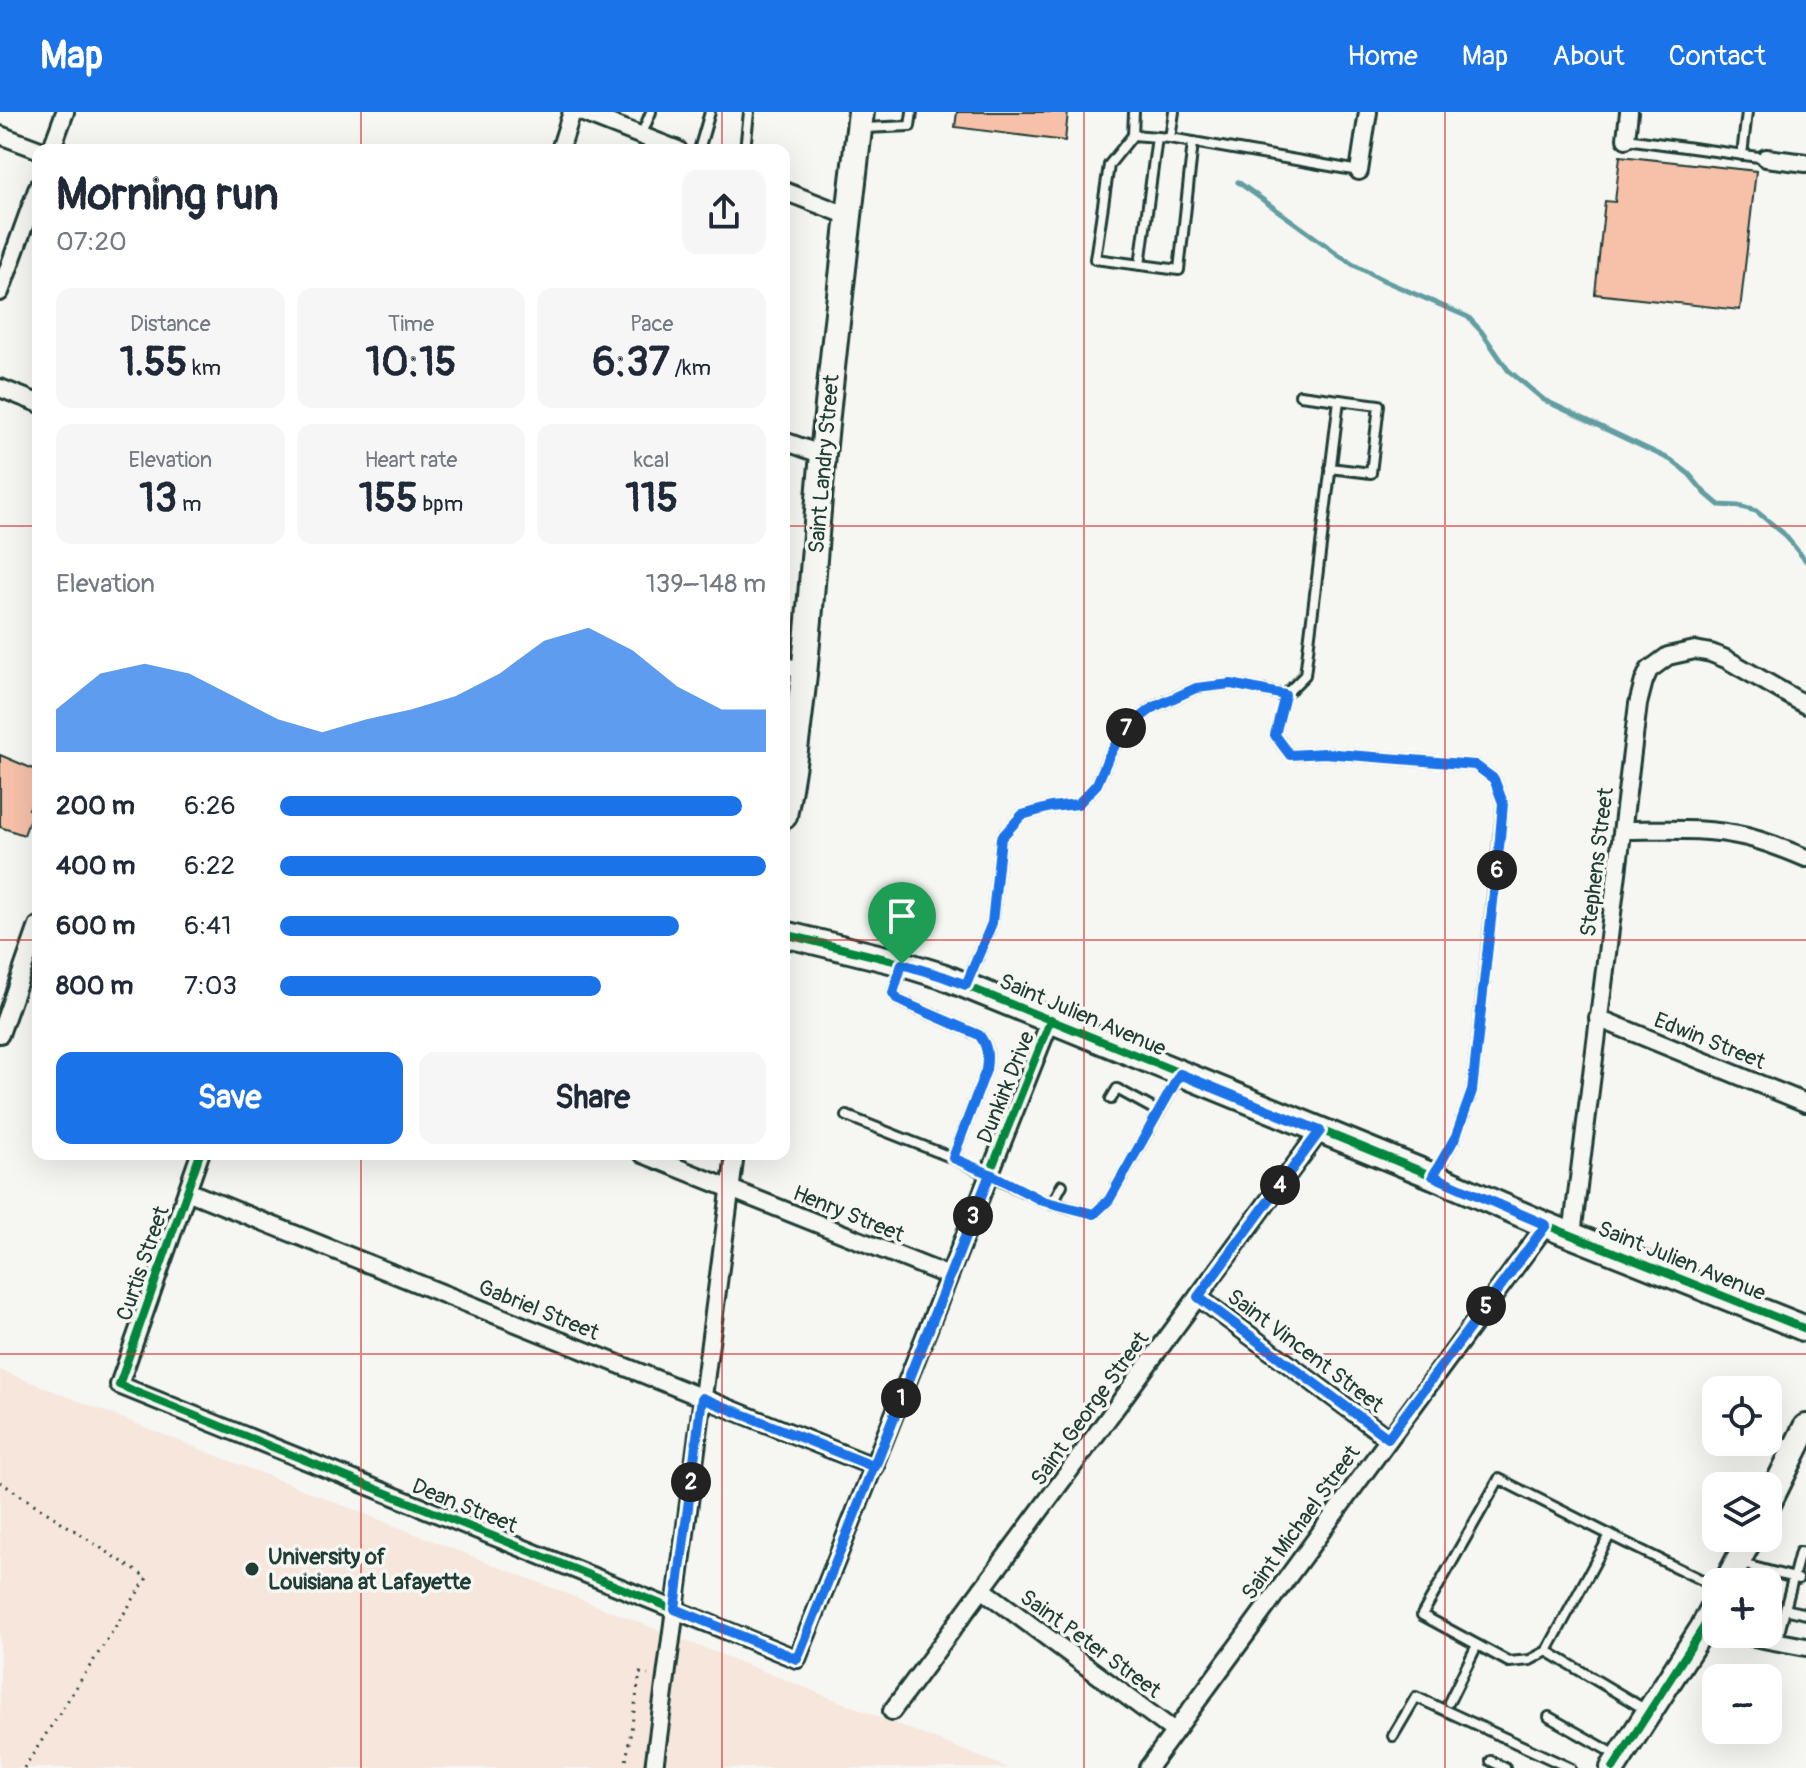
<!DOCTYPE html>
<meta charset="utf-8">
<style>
body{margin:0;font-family:Pangolin,sans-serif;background:#f6f6f7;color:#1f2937;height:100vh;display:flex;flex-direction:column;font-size:30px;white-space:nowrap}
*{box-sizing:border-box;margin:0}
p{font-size:26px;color:#747a83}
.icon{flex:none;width:44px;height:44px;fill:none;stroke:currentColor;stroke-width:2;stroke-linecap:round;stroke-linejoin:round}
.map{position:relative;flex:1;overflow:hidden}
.sheet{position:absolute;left:32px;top:32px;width:758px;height:1016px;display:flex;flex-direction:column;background:#fff;border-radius:16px;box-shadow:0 8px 32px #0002}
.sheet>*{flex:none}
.fabs{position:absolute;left:1702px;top:1264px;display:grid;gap:16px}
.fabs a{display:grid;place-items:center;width:80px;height:80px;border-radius:16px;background:#fff;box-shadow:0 8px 32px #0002;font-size:40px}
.pin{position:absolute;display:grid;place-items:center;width:68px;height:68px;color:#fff;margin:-82px -34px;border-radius:50% 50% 50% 0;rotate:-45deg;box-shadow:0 0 8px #0007}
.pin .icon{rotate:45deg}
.km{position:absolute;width:40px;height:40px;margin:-20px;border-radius:50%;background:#222;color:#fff;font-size:22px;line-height:40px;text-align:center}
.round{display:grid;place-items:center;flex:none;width:84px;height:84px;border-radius:16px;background:#f6f6f7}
.summary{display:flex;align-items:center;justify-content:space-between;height:136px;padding:0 24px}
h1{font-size:44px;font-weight:700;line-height:60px}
.metrics{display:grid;grid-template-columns:repeat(3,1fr);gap:12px;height:136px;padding:8px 24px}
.metrics div{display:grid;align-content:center;border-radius:16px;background:#f6f6f7;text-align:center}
.metrics b{font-size:40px;font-weight:700}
.metrics small{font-size:22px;font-weight:400}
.metrics p{font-size:22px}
.chart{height:224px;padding:16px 24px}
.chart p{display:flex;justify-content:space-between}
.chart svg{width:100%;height:144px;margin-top:8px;fill:#1a73e8;opacity:.7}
.button{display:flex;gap:16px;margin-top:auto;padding:16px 24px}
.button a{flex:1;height:92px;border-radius:16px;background:#1a73e8;color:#fff;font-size:32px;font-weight:700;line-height:92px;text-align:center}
.button a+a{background:#f6f6f7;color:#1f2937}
ul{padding:0 24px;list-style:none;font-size:26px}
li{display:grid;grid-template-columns:128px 96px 1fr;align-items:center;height:60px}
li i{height:20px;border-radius:10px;background:#1a73e8}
header{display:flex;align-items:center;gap:48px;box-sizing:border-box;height:112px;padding:0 40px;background:#1a73e8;color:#fff}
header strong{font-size:38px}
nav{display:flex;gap:44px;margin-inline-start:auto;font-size:28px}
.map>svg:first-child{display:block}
</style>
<header>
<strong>Map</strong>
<nav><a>Home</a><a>Map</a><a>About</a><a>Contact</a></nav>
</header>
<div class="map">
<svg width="1806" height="1656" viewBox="0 0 1806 1656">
<rect width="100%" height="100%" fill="#f6f6f2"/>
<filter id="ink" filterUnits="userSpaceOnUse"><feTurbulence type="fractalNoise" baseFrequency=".0125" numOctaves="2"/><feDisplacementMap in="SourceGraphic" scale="16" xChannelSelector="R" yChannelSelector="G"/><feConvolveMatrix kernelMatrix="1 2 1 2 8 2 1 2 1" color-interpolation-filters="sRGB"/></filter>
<g filter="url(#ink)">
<path fill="#f6e6dc" d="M0,1258L1008,1656H0Z"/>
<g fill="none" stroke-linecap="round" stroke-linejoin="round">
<path stroke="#629ea1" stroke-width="5" d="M1238,70L1352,152L1385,169L1468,205L1481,219L1508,258L1544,288L1671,348L1689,362L1705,381L1719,393L1738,394L1756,399L1783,421L1806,449"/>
</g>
<g fill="#f7c1a9" stroke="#1f3d34" stroke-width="2">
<path d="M957,0H1068L1065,29L955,15Z"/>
<path d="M1620,44L1756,59L1740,198L1595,182L1605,89L1615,90Z"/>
<path d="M0,643L38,659V678L29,697L33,698L24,723L0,715Z"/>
</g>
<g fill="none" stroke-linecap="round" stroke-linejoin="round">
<defs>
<g id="lane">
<path d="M1174,0L1170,26L1359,59"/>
<path d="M864,16L910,14L912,0"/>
<path d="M1133,23L1134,0"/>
<path d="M641,24L651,0"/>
<path d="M1170,26L1133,23L1109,53L1095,147L1179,158L1193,30"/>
<path d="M1626,27L1766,46"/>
<path d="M699,38L710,0"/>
<path d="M745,38L749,0"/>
<path d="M1742,43L1747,0"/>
<path d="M1140,153L1157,25"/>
<path d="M1300,283L1339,288"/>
<path d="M1330,356L1371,361L1379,293L1339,288L1305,563L1285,583L1275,623L1290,643L1324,641L1475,653L1494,667L1503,691L1472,979L1456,1024L1436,1060"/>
<path d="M901,856L893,881L898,888L979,923C989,935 988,943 986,958L953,1046"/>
<path d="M966,873L992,811L1001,726L1022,703L1051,695L1078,692L1097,672L1108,646L1123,619L1154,595L1196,576L1231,572L1285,583"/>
<path d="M1159,1000L1180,962"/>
<path d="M847,1004L953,1046L1043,1089L1094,1102L1109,1088L1159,1000L1117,977L1111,987"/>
<path d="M1052,1092L1062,1073"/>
<path d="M1742,1452L1798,1467"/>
<path d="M1785,1497L1800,1440L1806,1442"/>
<path d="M1777,1529L1785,1497L1806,1502"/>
<path d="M1547,1539L1530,1548L1509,1550L1422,1503L1499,1367L1610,1423"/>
<path d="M1449,1590L1477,1533"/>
<path d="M1646,1598L1547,1539L1610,1423L1716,1475"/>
<path d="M1549,1605L1618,1644"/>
<path d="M1393,1624L1416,1585L1570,1656"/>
<path d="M1491,1649L1505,1656"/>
</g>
<g id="street">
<path d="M581,0L678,38"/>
<path d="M0,23L40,38"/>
<path d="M1626,27L1629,0"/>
<path d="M51,38L65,0"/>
<path d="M560,38L572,0"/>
<path d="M1766,46L1806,51"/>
<path d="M1359,59L1368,0"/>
<path d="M784,79L849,104"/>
<path d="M0,180L38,75"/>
<path d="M0,276L38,291"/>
<path d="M784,329L823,343"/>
<path d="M784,554L805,558"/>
<path d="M1623,718C1664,718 1707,715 1747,725C1768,730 1787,738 1806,746"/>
<path d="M1598,906L1806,991"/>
<path d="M0,922L38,814"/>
<path d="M200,1042L119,1273L797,1547L1051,907"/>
<path d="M643,1042L949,1164"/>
<path d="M187,1079L875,1355"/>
<path d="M1572,1123L1638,592L1644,569L1649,558L1668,544L1695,538L1711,541L1726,547L1806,593"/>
<path d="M1198,1185L1388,1326"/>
<path d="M982,1477L1174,1619"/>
<path d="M1737,1522L1806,1535"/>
<path d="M892,1599L1320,1019"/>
<path d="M654,1656L735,1042"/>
<path d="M1148,1656L1546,1113"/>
</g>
<g id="secondary">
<path d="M784,704C807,585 811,464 823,343C834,229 848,114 861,0"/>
<path d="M784,822L890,848L942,864L1433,1064L1546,1113L1806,1217"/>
<path d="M1768,1392L1806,1315"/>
<path d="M1727,1470L1750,1426"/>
<path d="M1613,1656L1703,1516L1716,1491"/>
</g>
</defs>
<use href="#lane" stroke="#1f3d34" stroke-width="14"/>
<use href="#street" stroke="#1f3d34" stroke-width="22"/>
<use href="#secondary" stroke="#1f3d34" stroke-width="30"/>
<g stroke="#1f3d34" stroke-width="3" stroke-dasharray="2 6" stroke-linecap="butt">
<path d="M0,1370L147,1466L24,1656"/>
<path d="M625,1656L640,1561L648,1563"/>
</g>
<use href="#lane" stroke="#f6f6f2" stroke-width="8"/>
<use href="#street" stroke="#f6f6f2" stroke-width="16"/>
<use href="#secondary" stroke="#f6f6f2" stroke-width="24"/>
<defs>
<g id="cycleway">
<path d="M784,822L890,848L942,864L1433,1064L1546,1113L1806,1217"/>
<path d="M200,1042L119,1273L797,1547L1051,907"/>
<path d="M1613,1656L1703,1516L1716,1491"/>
</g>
</defs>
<use href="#cycleway" stroke="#f6f6f2" stroke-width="13"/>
<use href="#cycleway" stroke="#00873e" stroke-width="8"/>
</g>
</g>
<g fill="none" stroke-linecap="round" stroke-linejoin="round" filter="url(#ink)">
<defs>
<path id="route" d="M902,852L893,881L898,888L979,923C988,934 988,943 986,958L953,1046L990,1062L797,1547L675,1497L702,1286L875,1355L990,1062L1043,1089L1094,1102L1109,1088L1180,962L1320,1019L1198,1185L1388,1326L1546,1113L1433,1064L1456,1024L1472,979L1500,726L1503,691L1494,667L1475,653L1324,641L1290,643L1275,623L1285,583L1231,572L1196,576L1154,595L1123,619L1108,646L1097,672L1078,692L1051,695L1022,703L1001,726L992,811L966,873L942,864L902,852"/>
</defs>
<use href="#route" stroke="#fff" stroke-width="16"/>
<use href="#route" stroke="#1a73e8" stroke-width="10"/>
</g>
<path fill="none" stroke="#d62828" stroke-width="2" stroke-opacity="0.55" d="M361,0V38M722,0V38M1084,0V1656M1445,0V1656M0,414H38M784,414H1806M0,828H38M784,828H1806M361,1042V1656M722,1042V1656M0,1242H1806"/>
<circle fill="#1f3d34" stroke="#f6f6f2" stroke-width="3" cx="252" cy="1457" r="8"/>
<g text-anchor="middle" stroke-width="7" stroke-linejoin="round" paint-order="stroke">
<g font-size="22" fill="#1f3d34" stroke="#f6f6f2">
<text transform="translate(823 352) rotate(-85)" y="8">Saint Landry Street</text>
<text transform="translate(1596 750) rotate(-83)" y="8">Stephens Street</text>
<text transform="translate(1083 902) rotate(23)" y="8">Saint Julien Avenue</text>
<text transform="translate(1710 928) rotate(22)" y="8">Edwin Street</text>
<text transform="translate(1005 975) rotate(-68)" y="8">Dunkirk Drive</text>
<text transform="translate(849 1101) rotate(22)" y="8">Henry Street</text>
<text transform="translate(1682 1148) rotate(22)" y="8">Saint Julien Avenue</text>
<text transform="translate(142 1151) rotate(-71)" y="8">Curtis Street</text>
<text transform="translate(539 1197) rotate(22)" y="8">Gabriel Street</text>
<text transform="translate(1306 1238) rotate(37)" y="8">Saint Vincent Street</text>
<text transform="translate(1089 1296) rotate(-54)" y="8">Saint George Street</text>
<text transform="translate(465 1393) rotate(22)" y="8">Dean Street</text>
<text transform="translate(1300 1410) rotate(-54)" y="8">Saint Michael Street</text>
<text transform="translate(1091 1531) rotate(36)" y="8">Saint Peter Street</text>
</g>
<g font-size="22" font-weight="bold" fill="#1f3d34" stroke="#f6f6f2" text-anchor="start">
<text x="268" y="1452">University of<tspan x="268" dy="25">Louisiana at Lafayette</tspan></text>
</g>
</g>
</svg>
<div class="fabs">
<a><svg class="icon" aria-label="locate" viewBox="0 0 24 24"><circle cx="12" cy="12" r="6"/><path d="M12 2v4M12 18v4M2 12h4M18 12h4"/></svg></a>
<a><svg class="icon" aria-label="layers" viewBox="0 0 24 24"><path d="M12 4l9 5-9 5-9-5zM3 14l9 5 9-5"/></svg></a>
<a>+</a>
<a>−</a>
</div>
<div class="pin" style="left:902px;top:852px;background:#1e9e55"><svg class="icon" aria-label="arrive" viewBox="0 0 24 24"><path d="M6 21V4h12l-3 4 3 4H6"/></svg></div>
<b class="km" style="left:901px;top:1286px">1</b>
<b class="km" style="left:691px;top:1370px">2</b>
<b class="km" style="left:973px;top:1104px">3</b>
<b class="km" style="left:1280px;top:1073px">4</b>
<b class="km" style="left:1486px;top:1194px">5</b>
<b class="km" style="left:1497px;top:758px">6</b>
<b class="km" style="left:1126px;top:616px">7</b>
<section class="sheet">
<div class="summary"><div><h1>Morning run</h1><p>07:20</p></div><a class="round"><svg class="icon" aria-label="share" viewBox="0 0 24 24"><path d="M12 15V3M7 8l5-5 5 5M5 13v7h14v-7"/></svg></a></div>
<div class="metrics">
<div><p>Distance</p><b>1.55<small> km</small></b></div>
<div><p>Time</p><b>10:15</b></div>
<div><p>Pace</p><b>6:37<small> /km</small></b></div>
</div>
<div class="metrics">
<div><p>Elevation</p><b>13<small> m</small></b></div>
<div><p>Heart rate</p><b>155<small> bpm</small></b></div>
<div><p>kcal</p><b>115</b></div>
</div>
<div class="chart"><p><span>Elevation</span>139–148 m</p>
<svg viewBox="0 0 160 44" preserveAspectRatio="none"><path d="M0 44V31L10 20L20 17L30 20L40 27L50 34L60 38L70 34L80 31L90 27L100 20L110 10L120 6L130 13L140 24L150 31L160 31V44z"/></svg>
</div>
<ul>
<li><b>200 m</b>6:26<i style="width:95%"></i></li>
<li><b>400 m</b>6:22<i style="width:100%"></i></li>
<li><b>600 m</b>6:41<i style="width:82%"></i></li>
<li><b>800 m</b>7:03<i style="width:66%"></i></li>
</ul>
<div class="button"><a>Save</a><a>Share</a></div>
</section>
</div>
